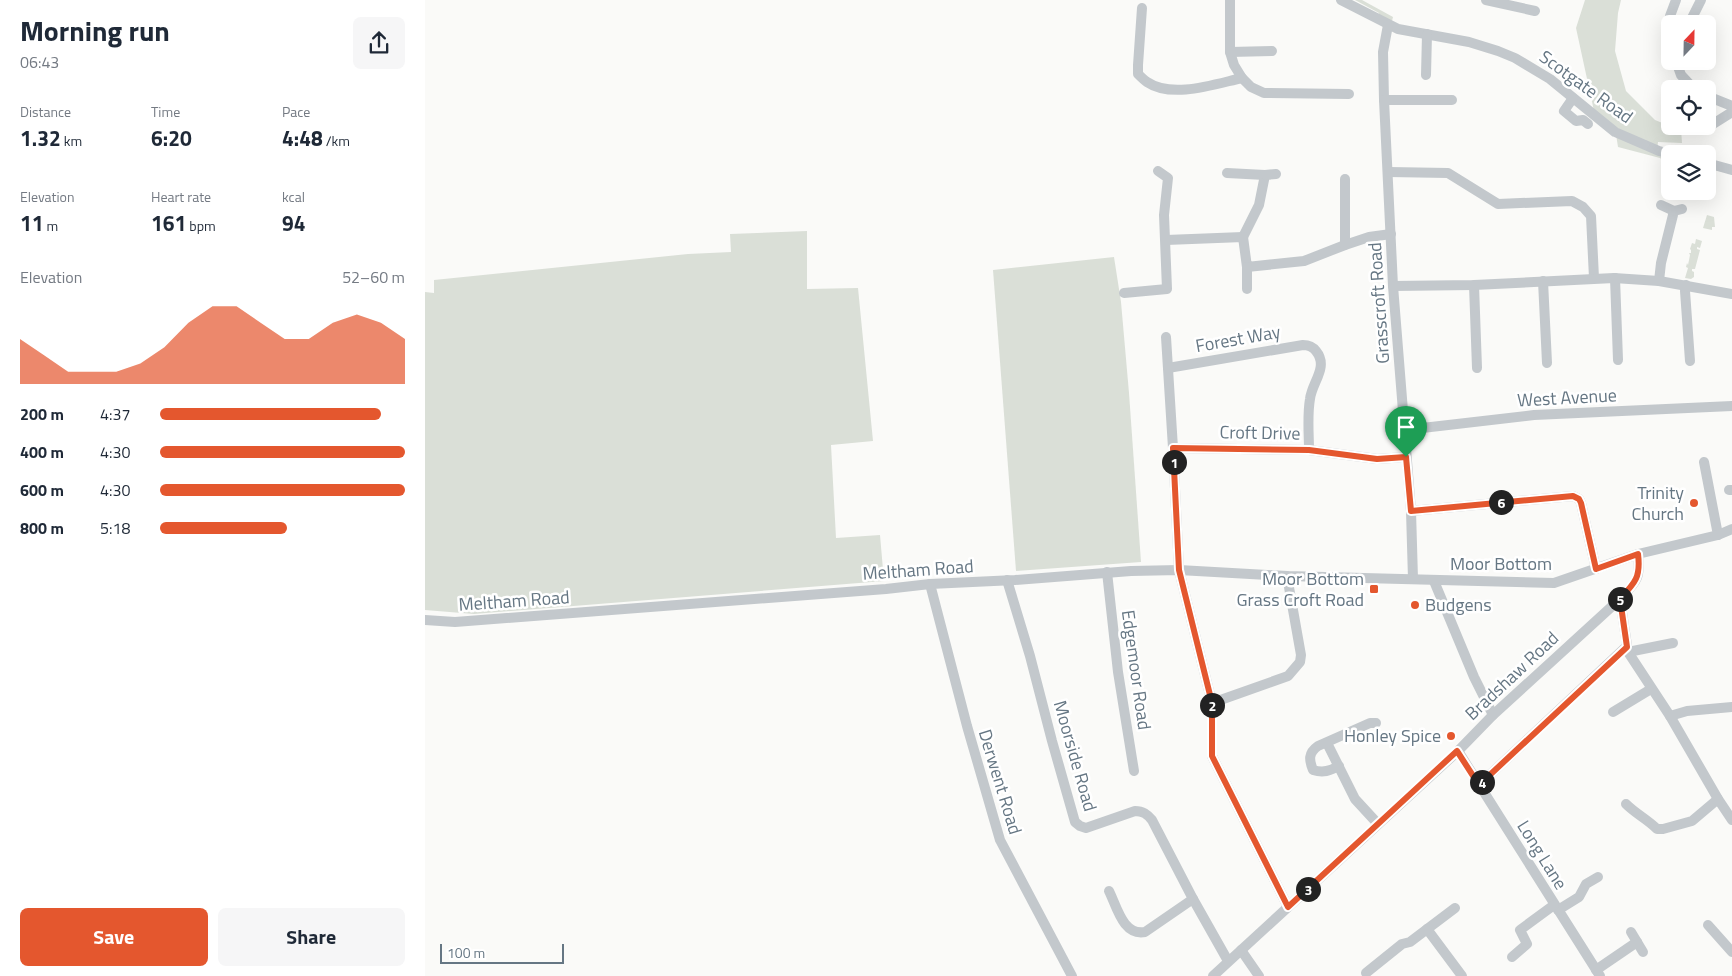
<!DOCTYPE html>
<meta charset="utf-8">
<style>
body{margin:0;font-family:"Titillium Web",sans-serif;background:#f6f6f7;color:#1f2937;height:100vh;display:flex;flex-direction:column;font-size:19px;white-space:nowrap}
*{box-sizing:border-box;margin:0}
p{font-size:16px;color:#747a83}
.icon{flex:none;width:28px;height:28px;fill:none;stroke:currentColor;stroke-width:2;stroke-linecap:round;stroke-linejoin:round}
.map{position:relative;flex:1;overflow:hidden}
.drawer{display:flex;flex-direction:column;background:#fff;width:425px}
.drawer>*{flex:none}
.needle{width:32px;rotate:22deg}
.buttons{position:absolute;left:1236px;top:15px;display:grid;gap:10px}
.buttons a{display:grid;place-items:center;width:55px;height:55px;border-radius:8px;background:#fff;box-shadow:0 5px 20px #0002;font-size:25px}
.scale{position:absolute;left:15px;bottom:12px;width:124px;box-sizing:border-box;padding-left:5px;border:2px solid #657683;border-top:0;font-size:14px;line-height:18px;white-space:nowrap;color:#657683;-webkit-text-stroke:4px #fff;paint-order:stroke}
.pin{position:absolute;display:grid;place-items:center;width:42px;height:42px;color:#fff;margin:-51px -21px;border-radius:50% 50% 50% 0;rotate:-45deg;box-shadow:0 0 5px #0007}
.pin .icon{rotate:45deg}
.km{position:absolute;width:25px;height:25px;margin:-12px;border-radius:50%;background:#222;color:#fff;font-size:14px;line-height:25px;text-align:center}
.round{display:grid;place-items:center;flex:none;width:52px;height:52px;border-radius:8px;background:#f6f6f7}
.overview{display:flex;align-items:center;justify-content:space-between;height:85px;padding:0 20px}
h1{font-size:28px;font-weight:700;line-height:38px}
.metrics{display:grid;grid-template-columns:repeat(3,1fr);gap:8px;height:85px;padding:5px 20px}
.metrics div{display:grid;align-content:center}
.metrics b{font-size:21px;font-weight:700}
.metrics small{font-size:14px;font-weight:400}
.metrics p{font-size:14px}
.chart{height:140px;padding:10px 20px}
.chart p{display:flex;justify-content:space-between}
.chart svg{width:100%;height:90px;margin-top:5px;fill:#e4572e;opacity:.7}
.action{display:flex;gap:10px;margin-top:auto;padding:10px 20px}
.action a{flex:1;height:58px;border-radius:8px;background:#e4572e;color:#fff;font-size:20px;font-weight:700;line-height:58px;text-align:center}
.action a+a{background:#f6f6f7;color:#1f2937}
ul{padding:0 20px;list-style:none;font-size:16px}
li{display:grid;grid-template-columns:80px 60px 1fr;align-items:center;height:38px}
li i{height:12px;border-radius:6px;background:#e4572e}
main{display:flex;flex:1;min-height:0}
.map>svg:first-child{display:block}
</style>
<main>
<section class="drawer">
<div class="overview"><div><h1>Morning run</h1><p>06:43</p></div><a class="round"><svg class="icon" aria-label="share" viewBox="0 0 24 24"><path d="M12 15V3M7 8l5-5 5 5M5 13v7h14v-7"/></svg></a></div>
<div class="metrics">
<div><p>Distance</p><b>1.32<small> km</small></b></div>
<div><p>Time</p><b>6:20</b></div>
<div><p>Pace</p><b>4:48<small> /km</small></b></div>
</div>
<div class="metrics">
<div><p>Elevation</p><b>11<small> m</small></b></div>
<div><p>Heart rate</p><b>161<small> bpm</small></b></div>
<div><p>kcal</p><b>94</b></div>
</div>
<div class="chart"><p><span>Elevation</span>52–60 m</p>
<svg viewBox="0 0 160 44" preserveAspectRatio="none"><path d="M0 44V22L10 30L20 38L30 38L40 38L50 34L60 26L70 14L80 6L90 6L100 14L110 22L120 22L130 14L140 10L150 14L160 22V44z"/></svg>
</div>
<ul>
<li><b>200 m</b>4:37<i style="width:90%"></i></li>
<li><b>400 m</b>4:30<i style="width:100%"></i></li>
<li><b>600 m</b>4:30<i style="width:100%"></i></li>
<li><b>800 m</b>5:18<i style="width:52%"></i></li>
</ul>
<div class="action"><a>Save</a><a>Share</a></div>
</section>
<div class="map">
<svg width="1307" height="976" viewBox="0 0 1307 976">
<rect width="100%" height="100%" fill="#fafaf8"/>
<g fill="#dadfd7">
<path d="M930,0H937L968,17L967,21L953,15L954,13Z"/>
<path d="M1160,0H1196L1193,13L1190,51L1201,91L1230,120L1245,126L1256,129L1257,143L1233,142L1232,152L1245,156V166L1235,158L1193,147L1190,128L1169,111L1151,28Z"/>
<path d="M1282,215L1289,217L1290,227H1287V230L1278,228Z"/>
<path d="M382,231V289L433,288L448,441L406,445L411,538L455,535L459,581L49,614L0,610V292L9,293V280L263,254L306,252L305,234Z"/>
<path d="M1271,239L1277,241L1275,248L1272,247V249L1275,250L1270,269H1267V271L1269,272V277L1266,279L1260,278L1263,268L1261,267L1262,263L1263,265L1265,255L1264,253H1266V250L1265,249L1267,243L1270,244Z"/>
<path d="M689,257L696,302L704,393L716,562L591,571L568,270Z"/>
</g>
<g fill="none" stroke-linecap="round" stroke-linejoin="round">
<g stroke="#c3c8cc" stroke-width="10">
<path d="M805,0V52L809,65L817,78L826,87L839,93L924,94"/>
<path d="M916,0L973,29L1044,42L1073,51L1090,58L1125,79L1190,132L1234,151L1246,154"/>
<path d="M1061,0L1110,11"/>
<path d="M717,8L713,65V74C716,77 719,80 722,82C747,99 790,84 817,78"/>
<path d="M1245,24V16L1251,0"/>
<path d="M1264,24L1276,0"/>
<path d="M963,25L958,52L959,100L968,286L986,511L988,579"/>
<path d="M1245,30V38"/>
<path d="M805,52L847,51"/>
<path d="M1251,61L1256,75L1269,89"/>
<path d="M1001,75L1002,34"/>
<path d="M1282,96L1307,106"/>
<path d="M1148,98L1139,111L1151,121L1158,120L1163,124"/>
<path d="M959,100H1027"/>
<path d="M1282,126L1288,124L1307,112"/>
<path d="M1264,129L1281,126"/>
<path d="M1282,163L1307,170"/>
<path d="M964,172L1023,173L1073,204L1147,201L1158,207L1166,216L1169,278"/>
<path d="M802,173L840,175L834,205L818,237"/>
<path d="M840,175L851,174"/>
<path d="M1236,205L1249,211"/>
<path d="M741,240L818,237L822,267L879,261L920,245L944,237L966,234"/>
<path d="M920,245V179"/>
<path d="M822,267V289"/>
<path d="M1190,278L1193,360"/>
<path d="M1118,281L1122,363"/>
<path d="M1234,281L1236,263L1249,211L1257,209"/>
<path d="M1049,285L1052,368"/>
<path d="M1261,285L1260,291L1265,361"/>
<path d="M968,286L1049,285L1189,278L1234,281L1307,294"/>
<path d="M699,293L742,289L739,215L743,178L733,171"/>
<path d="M741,337L748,448L754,570L787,703V756L863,907"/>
<path d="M743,368L878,345C884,345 888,347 891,351C904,367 887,382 885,399C882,416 884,434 884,450"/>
<path d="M980,430L1109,415L1307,406"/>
<path d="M748,448L884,450L952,459L981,457"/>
<path d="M1279,462L1293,535"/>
<path d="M1304,490H1307"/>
<path d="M986,511L1148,496L1154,499L1156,503L1171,569"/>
<path d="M682,572L693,672L709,771"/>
<path d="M582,580L605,656L627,741L650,822L655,826L661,828L710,811C718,811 722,814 727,820L768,899L803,961"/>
<path d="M1009,581L1049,677L1068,715"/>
<path d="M505,584L542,726L575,840L647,976"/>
<path d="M1195,599L1203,652L1245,716L1293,799L1307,820"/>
<path d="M0,620L30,622L461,589L505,584L590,580L706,571L754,570L862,576L1129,583L1213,554L1293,535L1307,529"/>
<path d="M1203,652L1248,643"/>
<path d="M787,703L863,676L875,662L876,655L862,576"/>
<path d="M1188,712L1226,689"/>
<path d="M1245,716L1262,711L1307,707"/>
<path d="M902,743L930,799L953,824"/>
<path d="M1033,751L1175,976"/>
<path d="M914,766C905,771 898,773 888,770C884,760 883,753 893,746L945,723H951"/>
<path d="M1054,785L1201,647"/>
<path d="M1201,804C1211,814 1222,819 1232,829H1238L1267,821L1293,799"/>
<path d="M684,891C692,907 698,936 720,932L768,899"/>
<path d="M1133,910L1154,897L1161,884L1173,877"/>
<path d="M1283,925L1307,952"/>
<path d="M1002,929L1037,976"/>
<path d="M1206,932L1218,952"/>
<path d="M816,950L834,976"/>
<path d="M1087,957L1102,944L1095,930L1129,905"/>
<path d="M1171,970L1212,942"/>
<path d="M941,973L977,944L985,942L1030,908"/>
<path d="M788,976L1033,751L1068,715L1195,599C1211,582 1216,579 1213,554"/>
</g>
</g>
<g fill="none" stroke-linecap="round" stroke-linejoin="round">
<defs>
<path id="route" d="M748,448L884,450L952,459L981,457L986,511L1148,496L1154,499L1156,503L1171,569L1213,554C1216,577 1210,583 1195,599L1202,647L1054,785L1032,751L863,907L787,756V703L754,570Z"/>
</defs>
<use href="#route" stroke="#fff" stroke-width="10"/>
<use href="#route" stroke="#e4572e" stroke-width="6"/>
</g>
<g fill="#e4572e" stroke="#fff" stroke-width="2">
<circle cx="1269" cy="503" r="5"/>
<rect x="944" y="584" width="10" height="10" rx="2.5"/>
<circle cx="990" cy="605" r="5"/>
<circle cx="1026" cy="736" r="5"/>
</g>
<g text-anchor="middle" stroke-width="5" stroke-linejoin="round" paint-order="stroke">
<g font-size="18" fill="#657683" stroke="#fff">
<text transform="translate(1161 87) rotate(36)" y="6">Scotgate Road</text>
<text transform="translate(954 303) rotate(-94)" y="6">Grasscroft Road</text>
<text transform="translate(813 339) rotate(-10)" y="6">Forest Way</text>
<text transform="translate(1142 398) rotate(-3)" y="6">West Avenue</text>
<text transform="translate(835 433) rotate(1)" y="6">Croft Drive</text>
<text x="1076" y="570">Moor Bottom</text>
<text transform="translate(493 570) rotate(-4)" y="6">Meltham Road</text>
<text transform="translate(89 601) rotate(-4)" y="6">Meltham Road</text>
<text transform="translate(711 670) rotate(82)" y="6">Edgemoor Road</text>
<text transform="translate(1087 676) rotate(-43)" y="6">Bradshaw Road</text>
<text transform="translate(650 756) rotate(74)" y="6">Moorside Road</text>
<text transform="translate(575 782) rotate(73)" y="6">Derwent Road</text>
<text transform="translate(1117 855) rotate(58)" y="6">Long Lane</text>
</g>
<g font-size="18" fill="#657683" stroke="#fff" text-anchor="end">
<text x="1259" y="499">Trinity<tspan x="1259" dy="21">Church</tspan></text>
<text x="939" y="585">Moor Bottom<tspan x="939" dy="21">Grass Croft Road</tspan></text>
<text x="1000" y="611" text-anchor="start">Budgens</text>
<text x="1016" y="742">Honley Spice</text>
</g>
</g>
</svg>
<div class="buttons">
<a><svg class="needle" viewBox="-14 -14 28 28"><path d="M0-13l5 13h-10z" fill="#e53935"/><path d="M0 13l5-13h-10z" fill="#747a83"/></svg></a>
<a><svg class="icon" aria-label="locate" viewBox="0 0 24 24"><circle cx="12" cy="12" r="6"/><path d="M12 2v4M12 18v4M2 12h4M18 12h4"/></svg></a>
<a><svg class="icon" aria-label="layers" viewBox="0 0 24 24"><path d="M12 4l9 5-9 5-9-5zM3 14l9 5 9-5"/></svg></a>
</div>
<div class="scale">100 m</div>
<div class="pin" style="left:981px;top:457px;background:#1e9e55"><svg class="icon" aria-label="arrive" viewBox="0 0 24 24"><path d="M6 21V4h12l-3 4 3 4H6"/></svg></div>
<b class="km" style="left:749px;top:462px">1</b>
<b class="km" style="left:787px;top:705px">2</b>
<b class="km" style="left:883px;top:889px">3</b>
<b class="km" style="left:1057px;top:782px">4</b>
<b class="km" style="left:1195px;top:599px">5</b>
<b class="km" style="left:1076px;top:502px">6</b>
</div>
</main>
